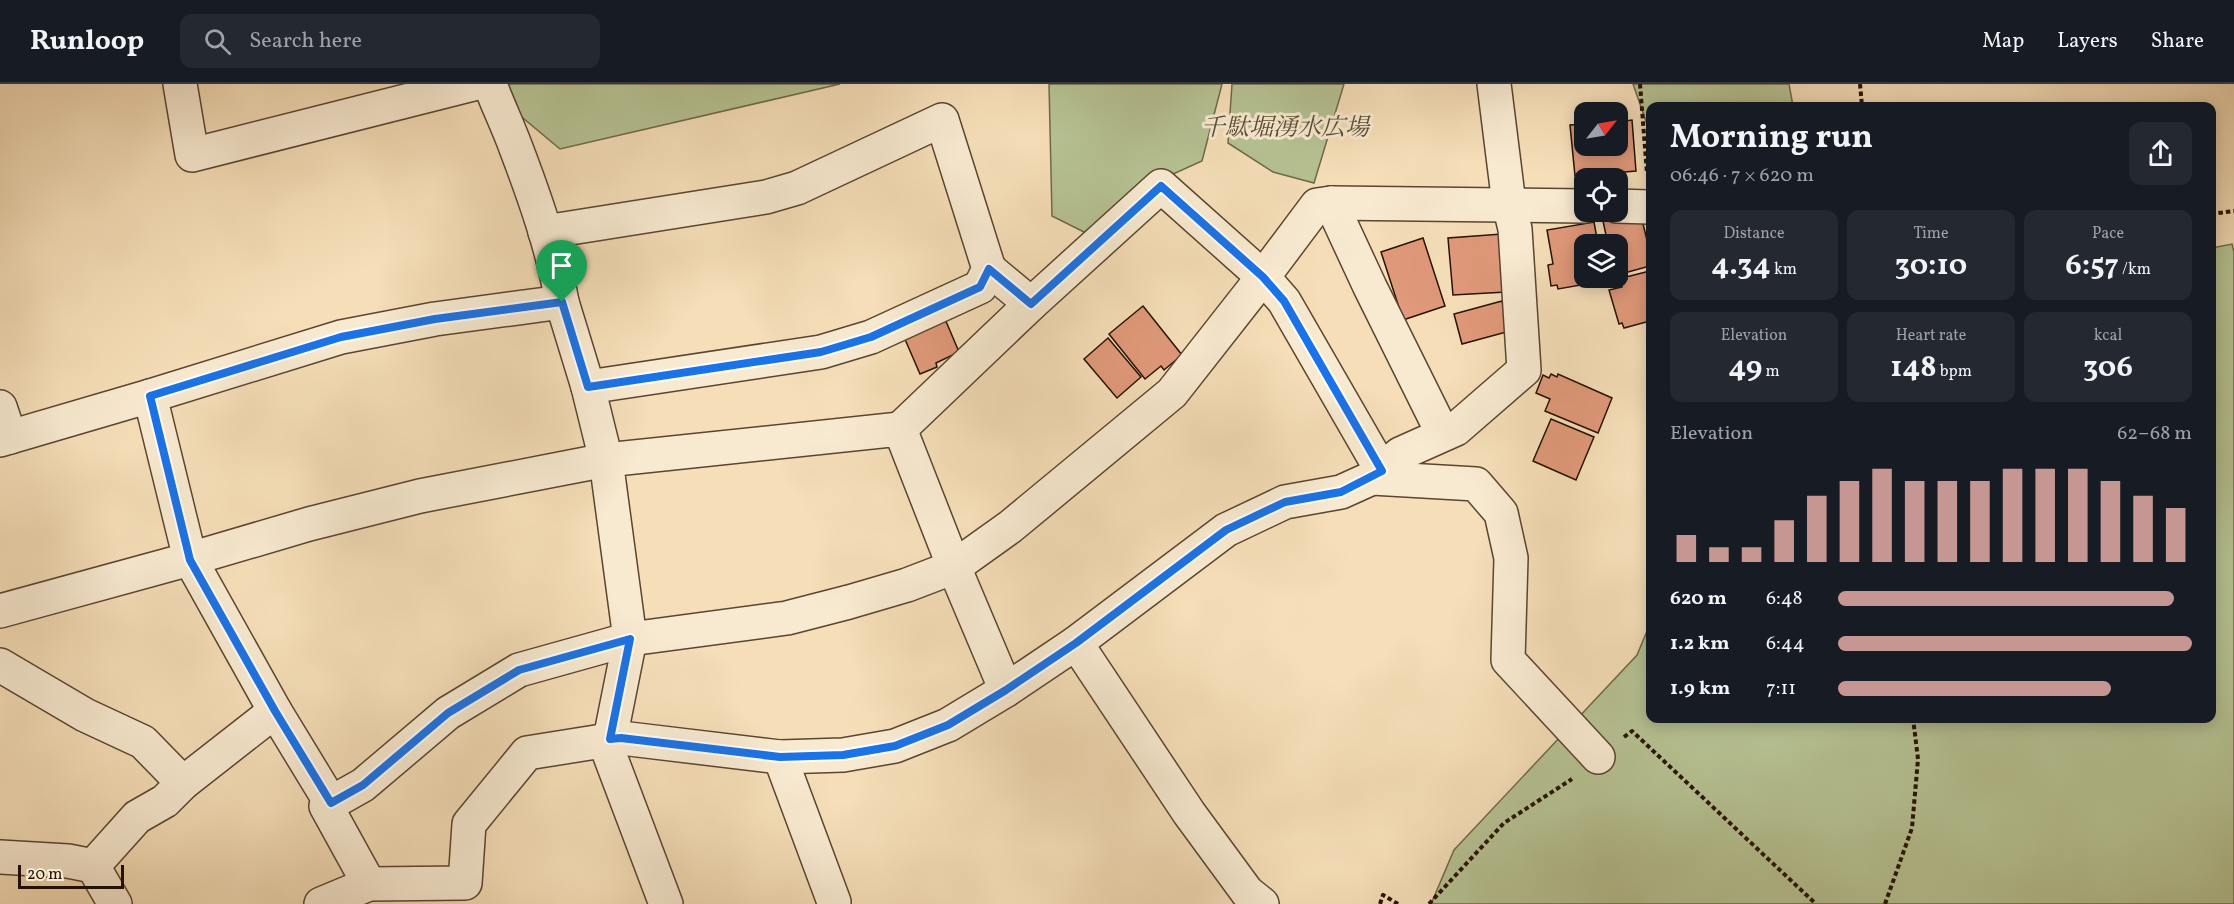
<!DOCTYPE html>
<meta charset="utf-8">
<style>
body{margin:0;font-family:Vollkorn,"Noto Serif JP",serif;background:#242831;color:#f1f3f6;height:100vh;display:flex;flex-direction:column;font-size:22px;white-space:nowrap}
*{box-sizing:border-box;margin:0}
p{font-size:20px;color:#9ea1a6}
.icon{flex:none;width:33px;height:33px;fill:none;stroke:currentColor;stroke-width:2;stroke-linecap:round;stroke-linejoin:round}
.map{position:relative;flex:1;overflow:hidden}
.side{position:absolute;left:1646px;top:18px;width:570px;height:621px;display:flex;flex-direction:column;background:#171b24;border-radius:12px;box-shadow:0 3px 15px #0003}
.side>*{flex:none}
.needle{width:39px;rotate:59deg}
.tools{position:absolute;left:1574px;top:18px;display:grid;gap:12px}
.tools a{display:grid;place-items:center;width:54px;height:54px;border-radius:12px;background:#171b24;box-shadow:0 3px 15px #0003;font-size:30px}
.scale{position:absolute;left:18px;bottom:15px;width:106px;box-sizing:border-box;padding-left:6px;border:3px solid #261202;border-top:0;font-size:16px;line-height:21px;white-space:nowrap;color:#261202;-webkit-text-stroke:4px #f8ead1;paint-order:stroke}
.pin{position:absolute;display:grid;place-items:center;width:51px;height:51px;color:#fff;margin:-62px -26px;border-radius:50% 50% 50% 0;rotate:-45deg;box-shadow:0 0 6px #0007}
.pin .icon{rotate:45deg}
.round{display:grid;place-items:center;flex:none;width:63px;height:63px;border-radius:12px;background:#242831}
.head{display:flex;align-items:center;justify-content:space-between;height:102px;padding:0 24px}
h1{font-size:33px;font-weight:700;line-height:45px}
.stats{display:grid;grid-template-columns:repeat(3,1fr);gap:9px;height:102px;padding:6px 24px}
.stats div{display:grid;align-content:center;border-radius:12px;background:#242831;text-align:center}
.stats b{font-size:30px;font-weight:700}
.stats small{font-size:16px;font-weight:400}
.stats p{font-size:16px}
.chart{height:168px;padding:12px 24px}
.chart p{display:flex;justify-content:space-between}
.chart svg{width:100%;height:108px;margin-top:6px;stroke:#c59692;stroke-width:6}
ul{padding:0 24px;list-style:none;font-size:20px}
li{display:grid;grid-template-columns:96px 72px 1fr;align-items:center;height:45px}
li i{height:15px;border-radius:8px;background:#c59692}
header{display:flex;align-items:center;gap:36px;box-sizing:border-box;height:84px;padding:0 30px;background:#171b24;border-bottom:2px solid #363941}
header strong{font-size:28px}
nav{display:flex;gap:33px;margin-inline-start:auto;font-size:21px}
.search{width:420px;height:54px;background:#242831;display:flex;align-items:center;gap:15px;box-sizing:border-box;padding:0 21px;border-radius:12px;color:#9ea1a6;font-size:22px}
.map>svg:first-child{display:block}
</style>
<header>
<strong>Runloop</strong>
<div class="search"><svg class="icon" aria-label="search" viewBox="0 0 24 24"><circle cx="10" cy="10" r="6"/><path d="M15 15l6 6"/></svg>Search here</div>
<nav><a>Map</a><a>Layers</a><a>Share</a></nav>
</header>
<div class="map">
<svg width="2234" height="820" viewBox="0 0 2234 820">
<rect width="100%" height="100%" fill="#f5deb8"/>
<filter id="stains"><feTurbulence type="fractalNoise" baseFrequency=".00333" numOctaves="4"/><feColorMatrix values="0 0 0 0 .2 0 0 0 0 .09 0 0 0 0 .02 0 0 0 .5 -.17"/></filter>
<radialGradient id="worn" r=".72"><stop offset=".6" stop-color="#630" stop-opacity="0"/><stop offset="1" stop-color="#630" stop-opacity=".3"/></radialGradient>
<g fill="#b6c293" stroke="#6e6a4a" stroke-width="1.5">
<path d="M503,0H840L560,65L511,24Z"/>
<path d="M1049,0H1222L1202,77L1151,100L1090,151L1052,132Z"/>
<path d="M1232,0H1344L1314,99L1273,88L1228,59Z"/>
<path d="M1633,0H1789L1793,22H1650V49Z"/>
<path d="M2232,160L2234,168V820H1431L1454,766L1637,571L1650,540V634H2211V164Z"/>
</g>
<g fill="#e0997a" stroke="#261202" stroke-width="1.5">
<path d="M1632,36L1636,87L1575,92L1570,41L1584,40V62H1617V38Z"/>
<path d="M1621,133L1642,136L1650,168V182L1617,191V160H1603L1601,153L1606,151L1603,137Z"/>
<path d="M1594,138L1598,160H1584V194H1603L1604,197L1558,205L1557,201L1551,202L1548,181L1553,180L1547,146Z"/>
<path d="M1502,150L1506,208L1453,211L1448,154Z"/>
<path d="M1423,154L1445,222L1403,236L1381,168Z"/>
<path d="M1650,187V237L1624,244L1622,239L1619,240L1609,206L1622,203L1620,197L1627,195L1626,193Z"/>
<path d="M1502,217L1510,247L1462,260L1454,230Z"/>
<path d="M1143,222L1182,271L1164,286L1161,282L1145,295L1109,250Z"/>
<path d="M945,235L959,268L936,279L937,283L920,290L904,253Z"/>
<path d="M1108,254L1141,293L1117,314L1084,275Z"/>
<path d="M1551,290L1557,293L1558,290L1612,314L1598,349L1545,327L1550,315L1536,309L1543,291L1549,294Z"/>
<path d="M1551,335L1594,353L1576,396L1533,377Z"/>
</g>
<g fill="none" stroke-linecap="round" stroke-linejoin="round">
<defs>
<g id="minor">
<path d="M180,0L192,71L473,0"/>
<path d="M490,0C498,22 508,42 516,64C535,114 553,165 562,218"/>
<path d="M1331,119L1370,203L1443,350"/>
<path d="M1617,122L1649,123"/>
<path d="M545,148L766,113L797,104L942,36L989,185L980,203L871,253L821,268L588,303"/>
<path d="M989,185L1031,220"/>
<path d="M150,312L190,475L275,627"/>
<path d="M0,323L10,353"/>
<path d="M900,345L1031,220L1161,102L1263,193L1284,217L1382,387"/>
<path d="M0,356L150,312L341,253L435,235L562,218L588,303L606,376L420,412L309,440L190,475L0,527"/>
<path d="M1372,394L1476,400L1501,429L1511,474L1508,576L1598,673"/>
<path d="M1076,559L1189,729L1247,808L1262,820"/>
<path d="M0,581L85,631L143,658L183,699"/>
<path d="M610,655L630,555L606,376L900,345L954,483L1006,606"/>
<path d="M604,656L666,820"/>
<path d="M780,673L834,818"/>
<path d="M331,719L326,722L369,800"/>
<path d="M0,773L68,777L93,782L115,820"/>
<path d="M93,782L137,733L165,717L183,699L275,627L331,719L363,701L448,629L519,586L630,555L787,534L849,518L907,501L954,483L1010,443L1172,309L1263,193L1317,121L1331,119L1584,122"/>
<path d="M321,820L369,800L465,799L469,740L527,669L621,654L780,673L843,671L895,662L948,641L1006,606L1076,559L1226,446L1285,418L1341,408L1372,394L1400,370L1456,345L1524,286L1515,145L1509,120L1494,0"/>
</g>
</defs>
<use href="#minor" stroke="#5a4530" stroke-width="36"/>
<g stroke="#261202" stroke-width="4" stroke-dasharray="4.5 3" stroke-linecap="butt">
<path d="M1640,0L1647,89"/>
<path d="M1860,0L1862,22"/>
<path d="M2211,130L2234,127"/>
<path d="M1624,653L1632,647L1816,820"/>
<path d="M1380,820L1383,811L1398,820"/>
<path d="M1429,820L1504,739L1572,695"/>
<path d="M1885,820L1912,744L1918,675L1913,634"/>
</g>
<use href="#minor" stroke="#f8ead1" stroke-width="33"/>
</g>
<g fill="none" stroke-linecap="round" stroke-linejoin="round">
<defs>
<path id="route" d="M1161,102L1263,193L1284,217L1382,387L1341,408L1285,418L1226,446L1076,559L1006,606L948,641L895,662L843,671L780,673L621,654L610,655L630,555L519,586L448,629L363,701L331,719L275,627L190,476L150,312L341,253L435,235L562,218L588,303L821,268L871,253L980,203L989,185L1031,220Z"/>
</defs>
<use href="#route" stroke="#fff" stroke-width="12"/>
<use href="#route" stroke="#1a73e8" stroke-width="8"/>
</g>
<g text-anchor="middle" stroke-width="6" stroke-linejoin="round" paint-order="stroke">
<g font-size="24" font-style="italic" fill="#585035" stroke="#f8ead1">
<text x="1285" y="51">千駄堀湧水広場</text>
</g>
</g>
<rect width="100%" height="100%" filter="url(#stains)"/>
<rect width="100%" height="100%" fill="url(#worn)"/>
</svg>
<div class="tools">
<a><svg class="needle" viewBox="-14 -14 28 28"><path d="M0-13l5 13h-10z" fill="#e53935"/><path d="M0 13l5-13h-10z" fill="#9ea1a6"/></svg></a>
<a><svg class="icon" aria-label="locate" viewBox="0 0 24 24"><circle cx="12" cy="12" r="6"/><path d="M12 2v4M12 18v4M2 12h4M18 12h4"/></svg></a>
<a><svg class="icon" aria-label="layers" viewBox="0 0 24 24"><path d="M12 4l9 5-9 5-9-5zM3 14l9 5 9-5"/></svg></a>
</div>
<div class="scale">20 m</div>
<div class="pin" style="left:562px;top:218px;background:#1e9e55"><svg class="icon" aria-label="arrive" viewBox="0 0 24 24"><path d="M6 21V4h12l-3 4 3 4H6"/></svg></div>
<section class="side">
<div class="head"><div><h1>Morning run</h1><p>06:46 · 7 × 620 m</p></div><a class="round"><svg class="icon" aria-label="share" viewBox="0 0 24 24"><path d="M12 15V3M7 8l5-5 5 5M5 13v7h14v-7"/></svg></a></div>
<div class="stats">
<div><p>Distance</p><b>4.34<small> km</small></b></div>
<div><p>Time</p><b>30:10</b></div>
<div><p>Pace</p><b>6:57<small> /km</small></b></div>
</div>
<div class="stats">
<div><p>Elevation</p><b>49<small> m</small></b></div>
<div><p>Heart rate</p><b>148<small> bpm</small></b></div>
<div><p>kcal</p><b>306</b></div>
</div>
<div class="chart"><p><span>Elevation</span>62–68 m</p>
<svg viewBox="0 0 160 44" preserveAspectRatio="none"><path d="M5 44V33M15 44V38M25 44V38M35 44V27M45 44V17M55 44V11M65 44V6M75 44V11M85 44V11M95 44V11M105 44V6M115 44V6M125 44V6M135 44V11M145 44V17M155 44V22"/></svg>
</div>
<ul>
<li><b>620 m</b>6:48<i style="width:95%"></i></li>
<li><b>1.2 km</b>6:44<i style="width:100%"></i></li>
<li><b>1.9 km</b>7:11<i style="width:77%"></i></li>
</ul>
</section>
</div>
